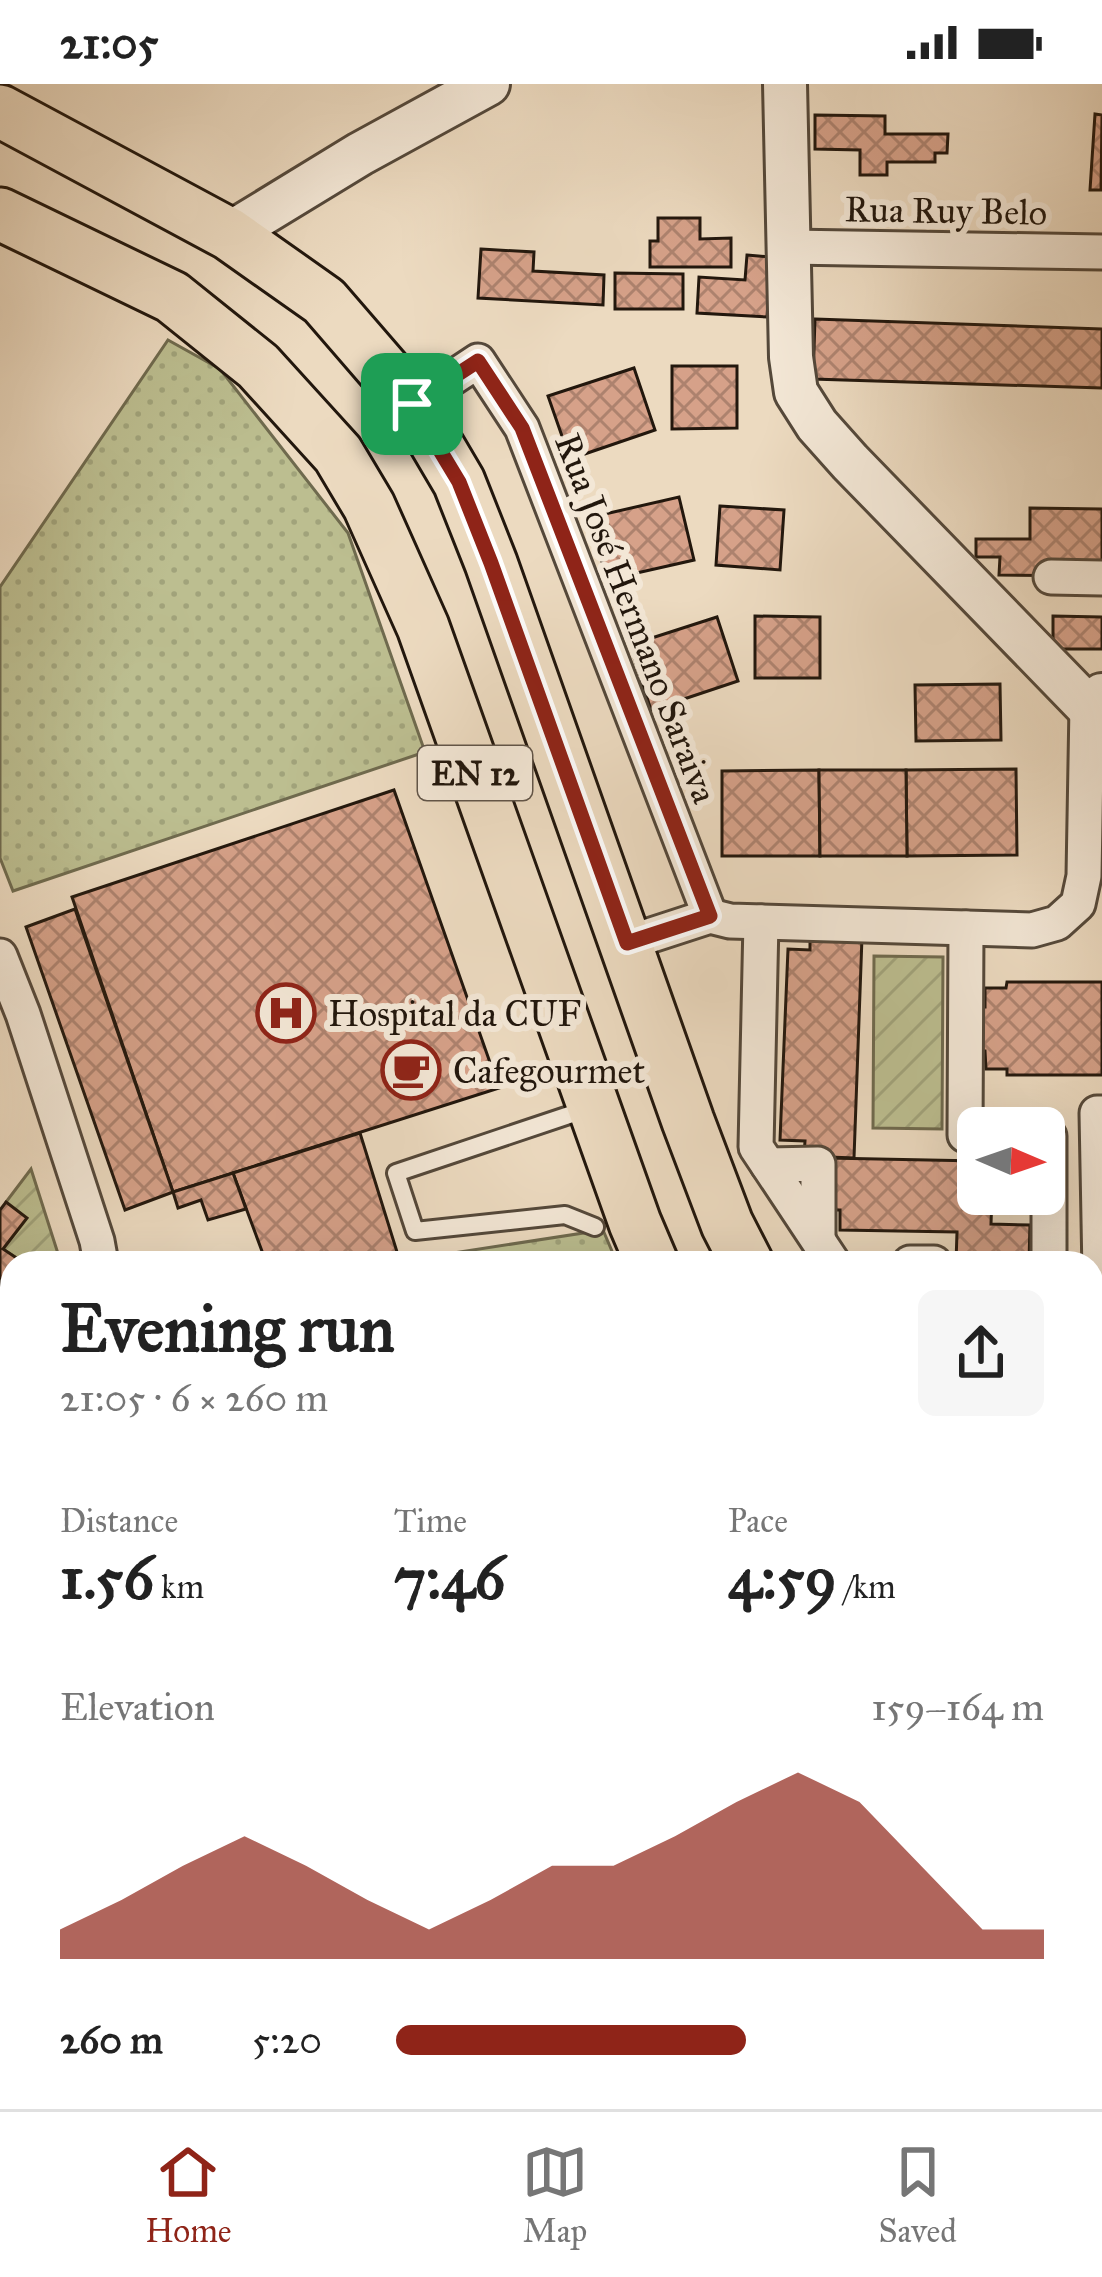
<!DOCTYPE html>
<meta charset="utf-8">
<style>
body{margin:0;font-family:"IM FELL Great Primer",serif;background:#f6f6f6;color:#222;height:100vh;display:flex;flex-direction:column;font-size:45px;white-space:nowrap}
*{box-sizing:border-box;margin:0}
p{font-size:39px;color:#767676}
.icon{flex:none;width:66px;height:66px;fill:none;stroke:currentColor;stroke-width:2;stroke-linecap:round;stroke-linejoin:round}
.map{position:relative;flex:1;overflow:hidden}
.drawer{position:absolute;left:0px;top:1167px;width:1104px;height:858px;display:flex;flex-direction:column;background:#fff;border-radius:36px 36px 0 0;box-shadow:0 12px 48px #0002}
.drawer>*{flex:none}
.needle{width:78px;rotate:92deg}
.fabs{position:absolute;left:957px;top:1023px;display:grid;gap:24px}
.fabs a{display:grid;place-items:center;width:108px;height:108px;border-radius:18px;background:#fff;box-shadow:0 12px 48px #0002;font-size:60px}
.pin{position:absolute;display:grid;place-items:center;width:102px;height:102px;color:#fff;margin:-51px;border-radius:24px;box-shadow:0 6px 18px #0006}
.round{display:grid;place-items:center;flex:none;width:126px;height:126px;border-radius:18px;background:#f6f6f6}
.headline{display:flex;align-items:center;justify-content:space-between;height:204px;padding:0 60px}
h1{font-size:66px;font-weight:700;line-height:90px}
.metrics{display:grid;grid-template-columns:repeat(3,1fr);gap:18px;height:204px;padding:12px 60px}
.metrics div{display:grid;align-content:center}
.metrics b{font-size:60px;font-weight:700}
.metrics small{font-size:33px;font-weight:400}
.metrics p{font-size:33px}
.chart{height:336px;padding:24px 60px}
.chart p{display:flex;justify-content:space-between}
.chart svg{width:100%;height:216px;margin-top:12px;fill:#8f2418;opacity:.7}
ul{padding:0 60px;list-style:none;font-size:39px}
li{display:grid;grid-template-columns:192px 144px 1fr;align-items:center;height:90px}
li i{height:30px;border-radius:15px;background:#8f2418}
.status{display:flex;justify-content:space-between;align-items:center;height:84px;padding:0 60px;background:#fff;direction:ltr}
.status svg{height:33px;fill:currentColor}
.tab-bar{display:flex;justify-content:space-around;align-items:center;height:168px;border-top:3px solid #e0e0e0;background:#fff;font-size:33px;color:#767676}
.tab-bar a{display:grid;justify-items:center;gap:6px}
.tab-bar .on{color:#8f2418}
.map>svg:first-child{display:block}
</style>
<div class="status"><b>21:05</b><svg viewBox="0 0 49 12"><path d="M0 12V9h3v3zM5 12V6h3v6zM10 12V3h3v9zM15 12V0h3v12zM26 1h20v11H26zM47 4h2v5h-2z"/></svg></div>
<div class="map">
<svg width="1102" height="2025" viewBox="0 0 1102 2025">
<defs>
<pattern id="grass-dots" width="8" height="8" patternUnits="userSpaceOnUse" patternTransform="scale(3)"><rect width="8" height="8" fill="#bcbe90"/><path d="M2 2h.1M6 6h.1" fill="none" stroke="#a1a37b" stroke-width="1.8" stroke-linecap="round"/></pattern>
<pattern id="garden-furrows" width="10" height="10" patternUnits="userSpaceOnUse" patternTransform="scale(3)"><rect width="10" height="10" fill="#bcbe90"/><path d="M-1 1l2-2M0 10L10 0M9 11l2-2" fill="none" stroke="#a1a37b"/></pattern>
<pattern id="building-cross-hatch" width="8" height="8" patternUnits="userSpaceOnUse" patternTransform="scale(3)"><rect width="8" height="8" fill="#d6a189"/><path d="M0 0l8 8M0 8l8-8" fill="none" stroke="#ad826e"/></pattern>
</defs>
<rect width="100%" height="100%" fill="#ecdac0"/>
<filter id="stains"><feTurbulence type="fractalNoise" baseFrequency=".00167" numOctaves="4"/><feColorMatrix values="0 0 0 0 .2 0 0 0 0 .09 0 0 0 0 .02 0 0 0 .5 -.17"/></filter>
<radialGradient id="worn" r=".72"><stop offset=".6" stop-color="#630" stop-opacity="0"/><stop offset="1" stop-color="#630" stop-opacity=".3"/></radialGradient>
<g fill="url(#grass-dots)" stroke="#6f6a4e" stroke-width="3">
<path d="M168,256L220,285L348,449L425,668L13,807L0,774V503Z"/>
<path d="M603,1146L617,1179H251L447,1170Z"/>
</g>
<g fill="url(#garden-furrows)" stroke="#6f6a4e" stroke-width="3">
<path d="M874,872L943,873L942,1045L873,1044Z"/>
<path d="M31,1085L61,1179H24L3,1165L6,1118Z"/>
<path d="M0,1380L12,1386V1654L0,1665Z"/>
</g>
<g fill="url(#building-cross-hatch)" stroke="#22170d" stroke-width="3">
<path d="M1095,30L1102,31L1101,106H1090Z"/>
<path d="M815,31L885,32V50H948L947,69H935V78H887V91H860V66L815,65Z"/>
<path d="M658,134H700V155L731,154V183H650V157H658Z"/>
<path d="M481,165L534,168L533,187L604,191L603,221L478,214Z"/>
<path d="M747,171L771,173L767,233L697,229L699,193L745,196Z"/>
<path d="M615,189L683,190V225H615Z"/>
<path d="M815,235L1102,245V304L813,295Z"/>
<path d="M672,282H737V344L672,345Z"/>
<path d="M634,284L655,346L570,375L548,312Z"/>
<path d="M679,413L694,476L606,496L592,433Z"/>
<path d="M720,422L784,426L780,486L716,481Z"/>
<path d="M1030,424L1102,425V492L999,491L1000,473H976V455H1030Z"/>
<path d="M755,532L820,533V594H755Z"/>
<path d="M1053,532L1102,533V565H1053Z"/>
<path d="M717,533L738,597L651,626L630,561Z"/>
<path d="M1000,600L1001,656L916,657L915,601Z"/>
<path d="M1016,685L1017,771L907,772L906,686Z"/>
<path d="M819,686L820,772H722V687Z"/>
<path d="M819,686H906L907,772H820Z"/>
<path d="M394,706L499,1004L173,1108L72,813Z"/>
<path d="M75,825L173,1108L125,1126L26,843Z"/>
<path d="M810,851L862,853L854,1074L804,1072L805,1057L780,1056L788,865L810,866Z"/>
<path d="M1007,898H1102V991H1007V985H986L985,967H979V923H985V904H1006Z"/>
<path d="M360,1049L398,1171L266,1178L233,1089Z"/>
<path d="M827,1074L978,1077V1110H992L991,1140L1030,1141L1029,1177L1026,1179H956L957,1148L840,1146V1126H826Z"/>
<path d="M233,1089L246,1125L208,1136L201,1116L178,1124L173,1108Z"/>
<path d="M6,1118L27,1134L3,1165L24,1179H12V1309L0,1302V1126Z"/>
<path d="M1092,1838L1102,1839V1898H1092Z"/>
<path d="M0,1986L12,1999V2013H24L34,2025H0Z"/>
<path d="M312,2013H364L363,2025H312Z"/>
<path d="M364,2013H419L418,2025H363Z"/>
<path d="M419,2013H502L501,2025H418Z"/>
<path d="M502,2013H668V2025H501Z"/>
</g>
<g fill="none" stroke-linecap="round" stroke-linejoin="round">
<defs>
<g id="service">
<path d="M587,1025L396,1089L415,1147L565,1131L595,1143"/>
<path d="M1000,2013L1019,2025"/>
<path d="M712,2025L713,2013"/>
</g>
<g id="minor">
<path d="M789,163L1102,168"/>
<path d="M413,320L478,277L522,344L710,832"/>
<path d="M1051,493L1102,494"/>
<path d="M761,838L756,1063L833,1179"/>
<path d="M966,844L965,1051H978"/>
<path d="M627,859L710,832L730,837L1032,846L1057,839L1078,820L1084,792L1087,622"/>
<path d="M0,872L23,930L97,1157L101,1179"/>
<path d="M1102,1029H1097L1102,1296"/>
<path d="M1044,1052H1049V1179"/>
<path d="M768,1081L818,1080V1155"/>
<path d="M910,1179H934"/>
<path d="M0,1717L12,1706"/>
<path d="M0,1933L12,1927"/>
</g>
<g id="tertiary">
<path d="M785,0L791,273L796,308L817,341L850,378L1087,622L1102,611"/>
<path d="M229,150L360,70L488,0"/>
<path d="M0,1735L12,1736"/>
<path d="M0,1892L12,1898"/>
<path d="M190,2013L200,2025"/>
</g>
<g id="primary">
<path d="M0,27L229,150L324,217L413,320L459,398L491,479L688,1037L727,1140L747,1179"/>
<path d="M0,130L172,213L258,282L338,370L369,422L423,543L635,1139L652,1179"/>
<path d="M1092,1431L1102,1436"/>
<path d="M1092,1515L1102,1520"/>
</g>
</defs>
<use href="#service" stroke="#54483a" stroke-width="22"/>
<use href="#minor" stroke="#54483a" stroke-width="39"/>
<use href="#tertiary" stroke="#54483a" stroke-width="48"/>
<use href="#primary" stroke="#22170d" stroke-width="57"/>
<use href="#service" stroke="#f3e7d6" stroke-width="16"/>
<use href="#minor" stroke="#f3e7d6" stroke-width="33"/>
<use href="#tertiary" stroke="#f3e7d6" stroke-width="42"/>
<use href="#primary" stroke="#ecdac0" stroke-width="51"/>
</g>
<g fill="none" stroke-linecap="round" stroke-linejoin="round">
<defs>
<path id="route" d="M478,277L522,344L710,832L627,859L491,479L459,398L412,320Z"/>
</defs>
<use href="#route" stroke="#fff" stroke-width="24"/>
<use href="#route" stroke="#8f2418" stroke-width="15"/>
</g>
<defs>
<symbol id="hospital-ring" viewBox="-11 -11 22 22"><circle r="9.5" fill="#f3e7d6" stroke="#8f2418" stroke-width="1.5"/><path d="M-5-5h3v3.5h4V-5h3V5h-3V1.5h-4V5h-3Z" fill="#8f2418"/></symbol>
<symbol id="cafe-ring" viewBox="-11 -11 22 22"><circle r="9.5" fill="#f3e7d6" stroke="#8f2418" stroke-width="1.5"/><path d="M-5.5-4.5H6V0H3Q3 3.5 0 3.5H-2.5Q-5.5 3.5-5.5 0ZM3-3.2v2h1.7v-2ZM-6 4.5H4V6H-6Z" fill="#8f2418"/></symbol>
</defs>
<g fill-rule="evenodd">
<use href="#hospital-ring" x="253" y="896" width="66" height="66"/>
<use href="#cafe-ring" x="378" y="953" width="66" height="66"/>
</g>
<g text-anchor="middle" stroke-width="12" stroke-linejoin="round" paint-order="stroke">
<rect fill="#f3e7d6" stroke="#615549" stroke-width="3" x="418" y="662" width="114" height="54" rx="9"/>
<g font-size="33" font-weight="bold" fill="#22170d">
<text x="475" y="701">EN 12</text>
</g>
<g font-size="36" fill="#22170d" stroke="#f3e7d6">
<text transform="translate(946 126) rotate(1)" y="13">Rua Ruy Belo</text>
<text transform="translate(637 534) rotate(69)" y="13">Rua José Hermano Saraiva</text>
</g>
<g font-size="36" fill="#22170d" stroke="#f3e7d6" text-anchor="start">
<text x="328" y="942">Hospital da CUF</text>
<text x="453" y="999">Cafegourmet</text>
</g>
</g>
<rect width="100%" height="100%" filter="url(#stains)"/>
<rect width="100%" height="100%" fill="url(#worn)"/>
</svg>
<div class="fabs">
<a><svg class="needle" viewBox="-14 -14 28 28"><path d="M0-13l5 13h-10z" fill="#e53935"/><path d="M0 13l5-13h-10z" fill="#767676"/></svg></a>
</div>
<div class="pin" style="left:412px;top:320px;background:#1e9e55"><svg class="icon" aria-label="arrive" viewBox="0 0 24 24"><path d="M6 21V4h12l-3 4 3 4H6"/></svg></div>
<section class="drawer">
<div class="headline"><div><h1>Evening run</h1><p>21:05 · 6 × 260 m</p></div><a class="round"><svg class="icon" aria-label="share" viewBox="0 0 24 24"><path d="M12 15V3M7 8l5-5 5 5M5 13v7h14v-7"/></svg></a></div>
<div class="metrics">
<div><p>Distance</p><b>1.56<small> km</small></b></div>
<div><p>Time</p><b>7:46</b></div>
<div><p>Pace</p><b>4:59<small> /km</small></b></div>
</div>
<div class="chart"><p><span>Elevation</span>159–164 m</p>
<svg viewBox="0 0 160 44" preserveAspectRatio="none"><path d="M0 44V38L10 32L20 25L30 19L40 25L50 32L60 38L70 32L80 25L90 25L100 19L110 12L120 6L130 12L140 25L150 38L160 38V44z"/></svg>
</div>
<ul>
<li><b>260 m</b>5:20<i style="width:54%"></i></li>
</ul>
</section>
</div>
<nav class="tab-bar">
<a class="on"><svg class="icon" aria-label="home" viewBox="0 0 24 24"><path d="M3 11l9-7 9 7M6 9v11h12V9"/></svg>Home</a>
<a><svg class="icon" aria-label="map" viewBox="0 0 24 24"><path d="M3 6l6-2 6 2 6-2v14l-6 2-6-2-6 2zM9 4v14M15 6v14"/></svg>Map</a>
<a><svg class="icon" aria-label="saved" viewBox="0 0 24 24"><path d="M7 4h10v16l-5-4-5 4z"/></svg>Saved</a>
</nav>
